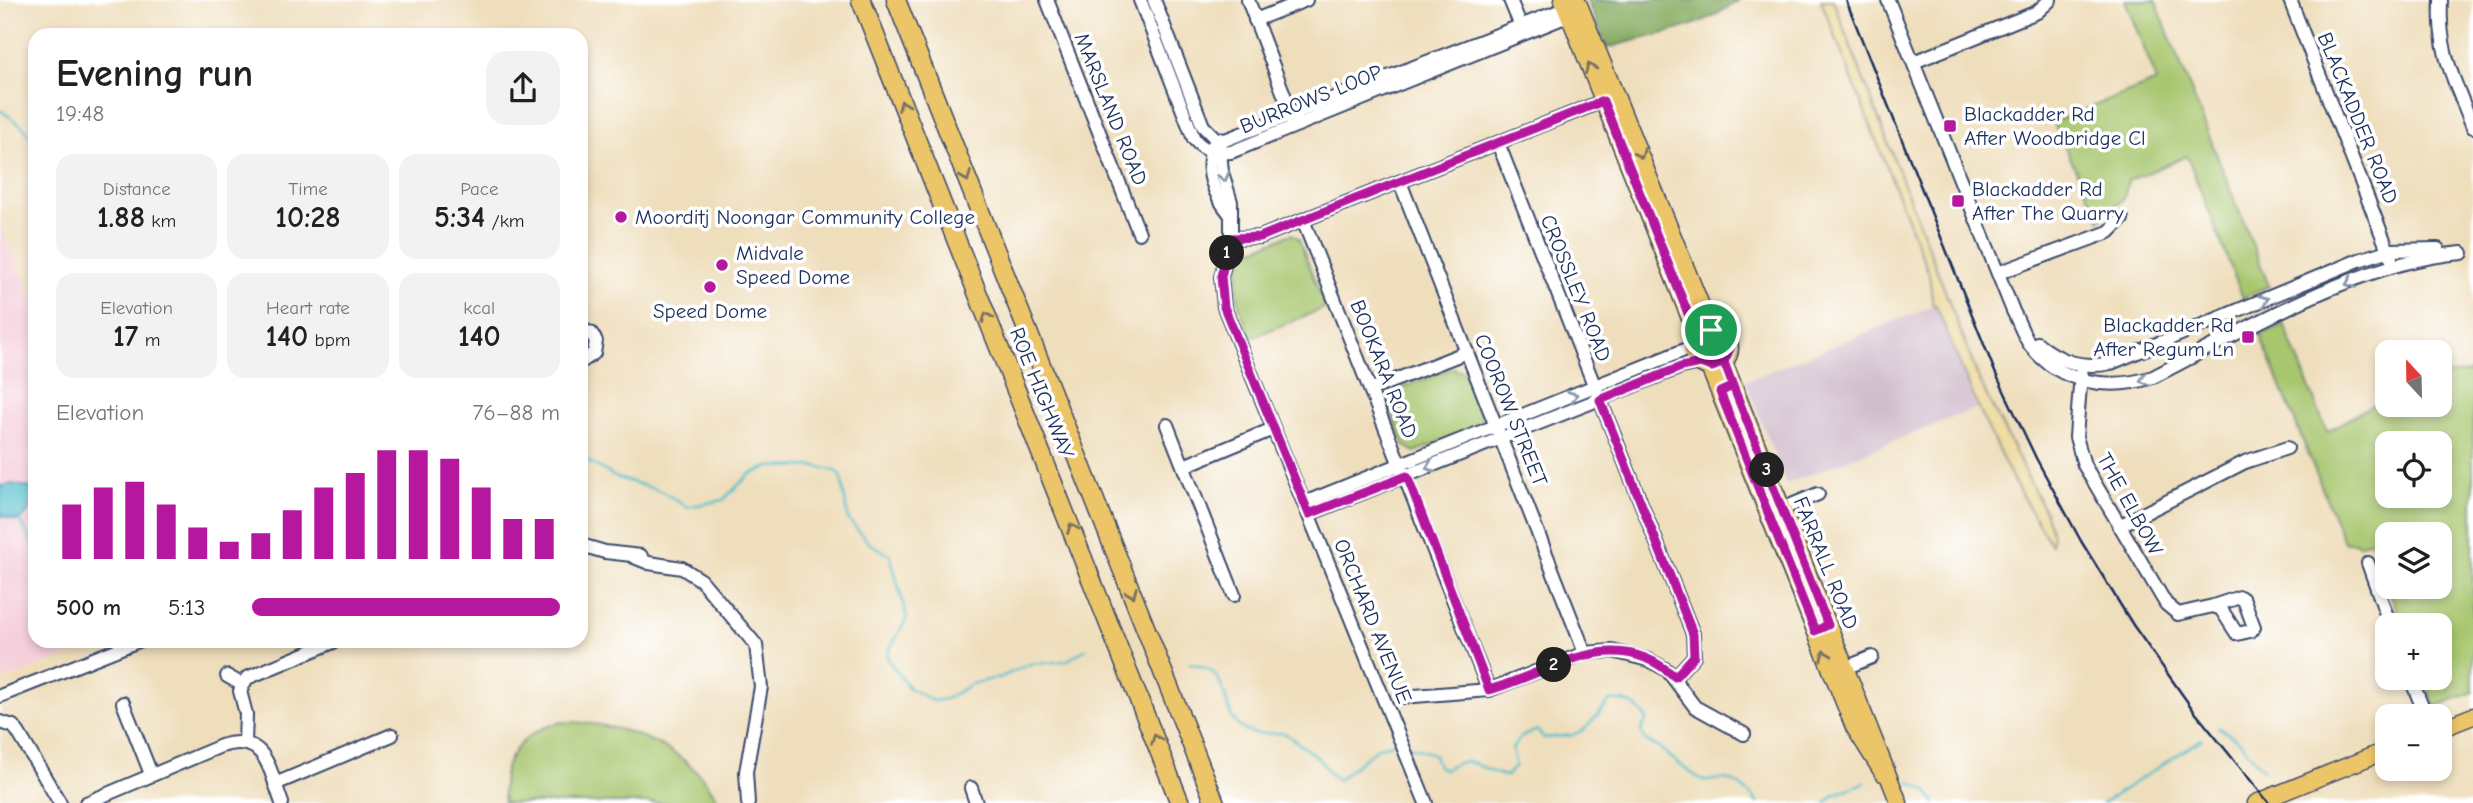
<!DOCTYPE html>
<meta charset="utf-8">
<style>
body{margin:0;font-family:"Comic Neue",sans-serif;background:#f2f2f2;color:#202124;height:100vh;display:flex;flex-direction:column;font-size:26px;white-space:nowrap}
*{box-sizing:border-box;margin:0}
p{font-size:23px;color:#757577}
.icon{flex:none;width:38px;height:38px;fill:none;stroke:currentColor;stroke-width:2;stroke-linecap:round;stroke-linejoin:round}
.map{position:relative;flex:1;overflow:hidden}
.drawer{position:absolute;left:28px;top:28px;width:560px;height:620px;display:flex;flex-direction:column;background:#fff;border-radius:21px;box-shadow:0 4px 10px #0003}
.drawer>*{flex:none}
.needle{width:46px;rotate:338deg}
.fabs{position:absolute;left:2375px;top:340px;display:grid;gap:14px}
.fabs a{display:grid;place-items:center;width:77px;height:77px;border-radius:14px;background:#fff;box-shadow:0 4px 10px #0003;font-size:35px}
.pin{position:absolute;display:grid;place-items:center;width:60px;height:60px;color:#fff;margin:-30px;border:4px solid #fff;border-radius:50%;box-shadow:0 2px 7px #0007}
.km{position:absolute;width:35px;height:35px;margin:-18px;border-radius:50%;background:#222;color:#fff;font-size:19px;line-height:35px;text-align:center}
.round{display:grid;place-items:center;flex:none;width:74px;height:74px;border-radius:21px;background:#f2f2f2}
.head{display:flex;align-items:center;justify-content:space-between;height:119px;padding:0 28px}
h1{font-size:38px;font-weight:800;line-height:52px}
.figures{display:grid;grid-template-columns:repeat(3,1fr);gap:10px;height:119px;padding:7px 28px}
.figures div{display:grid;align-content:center;border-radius:18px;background:#f2f2f2;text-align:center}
.figures b{font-size:30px;font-weight:800}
.figures small{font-size:19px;font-weight:400}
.figures p{font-size:19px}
.chart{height:196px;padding:14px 28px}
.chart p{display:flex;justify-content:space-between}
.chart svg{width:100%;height:126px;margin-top:7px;stroke:#b5179e;stroke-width:6}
ul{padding:0 28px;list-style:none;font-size:23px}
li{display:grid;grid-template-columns:112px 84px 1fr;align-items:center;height:52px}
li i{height:18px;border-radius:9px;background:#b5179e}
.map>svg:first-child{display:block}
</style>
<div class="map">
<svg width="2473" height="803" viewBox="0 0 2473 803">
<rect width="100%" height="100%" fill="#fff"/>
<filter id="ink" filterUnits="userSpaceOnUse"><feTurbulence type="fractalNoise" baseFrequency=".0143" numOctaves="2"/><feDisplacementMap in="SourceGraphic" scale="14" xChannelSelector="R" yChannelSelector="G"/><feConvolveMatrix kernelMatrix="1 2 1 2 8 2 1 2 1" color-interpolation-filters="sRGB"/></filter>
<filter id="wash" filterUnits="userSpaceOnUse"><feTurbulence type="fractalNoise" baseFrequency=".00686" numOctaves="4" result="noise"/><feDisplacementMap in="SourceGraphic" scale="28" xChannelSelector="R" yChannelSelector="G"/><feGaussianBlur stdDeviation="1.57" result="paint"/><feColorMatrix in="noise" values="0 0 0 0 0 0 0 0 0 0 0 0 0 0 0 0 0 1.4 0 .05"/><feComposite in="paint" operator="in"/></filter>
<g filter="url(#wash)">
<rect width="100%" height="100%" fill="#efdebc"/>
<path fill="#f5cfdb" d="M0,225L35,305V640L103,641L0,681Z"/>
<path fill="#d1bdcc" d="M1936,305L1977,408L1786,484L1745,381Z"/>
<g fill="#a7c66e" stroke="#617a66" stroke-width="2" fill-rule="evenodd">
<path d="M2125,0H2155L2269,286L2243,298L2187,156L2128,181L2124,198L2100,220L2053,122L2157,81Z"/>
<path d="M1292,234L1299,239L1325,308L1251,338C1236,299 1233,294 1243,253Z"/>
<path d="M2284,324L2327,432L2387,396V404H2440V377L2473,371V692L2435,707L2423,677H2440V625H2402L2388,586H2440V534H2387V576L2383,553L2372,540L2359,545L2355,542H2344L2260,335ZM2387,443H2440V495H2387Z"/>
<path d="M1452,368L1463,371L1483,418L1478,426L1415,452L1405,446L1386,402L1392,392Z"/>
<path d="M563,722C621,722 692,747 719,803H504C497,760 523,730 563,722Z"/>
</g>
<path fill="#85ab61" stroke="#506d60" stroke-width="2" d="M1587,0H1739C1697,32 1655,33 1607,48Z"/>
<path fill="#eeda9e" stroke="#84847e" stroke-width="2" d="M1821,0H1833L1980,382L2046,514L2053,536L2051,544C2002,470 1969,388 1936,305L1933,306L1929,274Z"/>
<path fill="#51becc" stroke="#367695" stroke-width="2" d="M13,484L33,488C35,501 31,515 17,521L0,515V486Z"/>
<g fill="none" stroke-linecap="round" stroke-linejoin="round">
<g stroke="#51becc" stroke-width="2.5">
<path d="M0,110L21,125L35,141"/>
<path d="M581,457L615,477L661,491L687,507L723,500L750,474L769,467L815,466L836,471L841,476L848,519L869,543L890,555L907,618L888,652V660L909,688L933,701L946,699L971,684L1001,677L1030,664L1066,661L1086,649"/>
<path d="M20,520L35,548"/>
<path d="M1190,663C1196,665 1206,667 1211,671C1231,686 1221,726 1252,733C1262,735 1275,733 1285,733C1295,741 1308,750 1318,758C1326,766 1327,774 1338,780L1378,747L1398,743"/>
<path d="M2218,727L2238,740L2264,770"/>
<path d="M1409,746L1433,754L1439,767L1445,770C1471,750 1481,772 1506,776L1516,766L1512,749L1521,737L1537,730L1544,738L1573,735L1585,729L1610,701C1628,699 1637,705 1647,719L1641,730L1644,740C1667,749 1679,768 1701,779C1708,783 1715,779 1722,779C1735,779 1751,793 1757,803"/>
<path d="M1910,782L1926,790L1935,803"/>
<path d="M1826,803L1834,795L1865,782"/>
<path d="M2103,803L2202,739"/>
</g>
</g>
</g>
<g filter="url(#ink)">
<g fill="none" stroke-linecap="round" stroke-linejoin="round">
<defs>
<g id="minor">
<path d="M1047,0L1139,233"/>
<path d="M1140,0L1194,139C1205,152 1215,153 1231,152L1575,13"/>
<path d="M1154,0L1203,126L1216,139L1225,140L1572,6"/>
<path d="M1248,0L1294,121"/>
<path d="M1510,0L1523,31"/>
<path d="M1888,0L2013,311C2019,322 2023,335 2030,345C2060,384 2110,391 2153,377C2245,330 2359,261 2462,253"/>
<path d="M2290,0L2391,258"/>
<path d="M2441,0C2438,53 2454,79 2473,127"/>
<path d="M1255,20L1306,0"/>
<path d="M1914,62L2037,12L2050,0"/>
<path d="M1219,139L1222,172L1231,202V238L1221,277L1224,307L1426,803"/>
<path d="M1498,143L1693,634L1694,656L1675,677"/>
<path d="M1214,144C1203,169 1214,195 1230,214"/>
<path d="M1400,182L1585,653"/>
<path d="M1303,220L1489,690"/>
<path d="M1231,238L1260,237L1603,101"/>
<path d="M1998,273L2109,232L2122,219"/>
<path d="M581,329L591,333L596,341L594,353L581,362"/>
<path d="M2037,343C2060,362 2082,369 2111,363L2359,260L2390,250L2438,249"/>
<path d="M2081,373L2076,437L2084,465L2166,604L2178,614L2213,606L2221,609L2237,634L2250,631L2254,627L2244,600L2240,597L2213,606"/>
<path d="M1372,389L1467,352"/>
<path d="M1167,425L1234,595"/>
<path d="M1184,466L1273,429"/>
<path d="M1304,503L1692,347"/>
<path d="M1782,509L1818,494"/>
<path d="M1309,514L1681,367L1700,363"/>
<path d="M2119,526L2245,462L2287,448"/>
<path d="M581,545L605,552L641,556"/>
<path d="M634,557L649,563L682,568L701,580L756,645L761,687L746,772L748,803"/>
<path d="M2368,563L2390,625"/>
<path d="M1845,668L1872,657"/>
<path d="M227,676L241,684"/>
<path d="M2410,677L2426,716"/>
<path d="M0,696L141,640"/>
<path d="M1402,697L1489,690L1585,653L1612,651L1649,660L1667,670L1695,707L1744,734"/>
<path d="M123,703L151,774"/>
<path d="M0,722L13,726L18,732L60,803"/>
<path d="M245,742L246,714L240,691L247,678L338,640"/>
<path d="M275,784L392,735"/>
<path d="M971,788L976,803"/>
<path d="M86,803L221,746C266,732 269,769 282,803"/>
</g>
<g id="major">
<path d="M1563,0L1697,336"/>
<path d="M1577,0L1711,330"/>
<circle cx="1711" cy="348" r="19"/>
<path d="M1724,362L1899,803"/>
<path d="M1709,367L1854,727L1883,773"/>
<path d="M2440,729L2473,716"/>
<path d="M2256,803L2387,750"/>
</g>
<g id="highway">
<path d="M861,0L1180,803"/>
<path d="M896,0L1215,803"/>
</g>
</defs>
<use href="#minor" stroke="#3b496c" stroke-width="16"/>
<use href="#major" stroke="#3b496c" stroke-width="19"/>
<use href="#highway" stroke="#3b496c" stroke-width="21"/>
<use href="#minor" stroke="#fff" stroke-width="12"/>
<use href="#major" stroke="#ecc569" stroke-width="16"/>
<use href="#highway" stroke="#ecc569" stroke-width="18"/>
<path stroke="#1b2f5e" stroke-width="2.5" d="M1846,0L1995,372L2036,458L2081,541L2133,625L2194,711L2269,803"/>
</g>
<defs><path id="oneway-chevron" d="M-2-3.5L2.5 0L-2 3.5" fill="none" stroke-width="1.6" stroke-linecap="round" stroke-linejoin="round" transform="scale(1.75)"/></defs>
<g stroke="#797263">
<use href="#oneway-chevron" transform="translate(1590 68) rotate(-112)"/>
<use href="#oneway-chevron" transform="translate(903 105) rotate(-112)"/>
<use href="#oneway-chevron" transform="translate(1640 154) rotate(68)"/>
<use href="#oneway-chevron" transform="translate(966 177) rotate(68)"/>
<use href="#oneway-chevron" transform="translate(987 317) rotate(-112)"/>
<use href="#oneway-chevron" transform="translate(1072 528) rotate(-112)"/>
<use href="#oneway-chevron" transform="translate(1132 593) rotate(68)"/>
<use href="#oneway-chevron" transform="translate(1825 655) rotate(-112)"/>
<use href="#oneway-chevron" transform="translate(1156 739) rotate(-112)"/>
</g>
<g stroke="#8d97ae">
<use href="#oneway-chevron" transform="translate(1224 177) rotate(75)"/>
<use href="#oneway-chevron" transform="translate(2350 283) rotate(158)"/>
<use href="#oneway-chevron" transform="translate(2264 300) rotate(-23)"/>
<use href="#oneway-chevron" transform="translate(2144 380) rotate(162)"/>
<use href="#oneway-chevron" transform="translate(1573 396) rotate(-21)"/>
<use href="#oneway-chevron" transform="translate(1430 467) rotate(158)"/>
</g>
</g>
<g fill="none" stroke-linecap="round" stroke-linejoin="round" filter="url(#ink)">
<defs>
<path id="route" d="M1711,330L1697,336L1603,101L1260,237L1231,238L1221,276L1224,307L1309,514L1407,476L1489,690C1552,672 1615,622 1675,677L1694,656L1693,634L1600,400L1681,367L1700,363L1712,367L1724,362L1733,386L1828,625L1815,631L1720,392L1733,386L1724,362L1730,348L1723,334L1711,330"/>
</defs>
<use href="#route" stroke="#fff" stroke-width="14"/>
<use href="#route" stroke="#b5179e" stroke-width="9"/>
</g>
<g fill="#b5179e" stroke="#fff" stroke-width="2.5">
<rect x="1943" y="119" width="14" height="14" rx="3.5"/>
<rect x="1951" y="194" width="14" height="14" rx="3.5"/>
<circle cx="621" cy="217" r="7"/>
<circle cx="722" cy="265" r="7"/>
<circle cx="710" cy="287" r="7"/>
<rect x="2241" y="330" width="14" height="14" rx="3.5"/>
</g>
<g text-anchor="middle" stroke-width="7" stroke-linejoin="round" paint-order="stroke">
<g font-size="21" fill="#1b2f5e" stroke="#fff">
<text transform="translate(1311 99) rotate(-22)" y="7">BURROWS LOOP</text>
<text transform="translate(1111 109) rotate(68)" y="7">MARSLAND ROAD</text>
<text transform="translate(2358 118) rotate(68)" y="7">BLACKADDER ROAD</text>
<text transform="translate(1576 288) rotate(68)" y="7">CROSSLEY ROAD</text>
<text transform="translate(1384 369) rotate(68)" y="7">BOOKARA ROAD</text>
<text transform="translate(1042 393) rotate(68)" y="7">ROE HIGHWAY</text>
<text transform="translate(1511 410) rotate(68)" y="7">COOROW STREET</text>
<text transform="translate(2130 504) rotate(61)" y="7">THE ELBOW</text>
<text transform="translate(1826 563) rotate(68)" y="7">FARRALL ROAD</text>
<text transform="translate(1373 621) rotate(68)" y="7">ORCHARD AVENUE</text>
</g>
<g font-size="21" fill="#1b2f5e" stroke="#fff" text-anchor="start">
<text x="1964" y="121">Blackadder Rd<tspan x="1964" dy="24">After Woodbridge Cl</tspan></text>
<text x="1972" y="196">Blackadder Rd<tspan x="1972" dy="24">After The Quarry</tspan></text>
<text x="635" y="224">Moorditj Noongar Community College</text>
<text x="736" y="260">Midvale<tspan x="736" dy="24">Speed Dome</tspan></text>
<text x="710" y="318" text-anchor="middle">Speed Dome</text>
<text x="2234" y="332" text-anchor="end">Blackadder Rd<tspan x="2234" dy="24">After Regum Ln</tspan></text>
</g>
</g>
</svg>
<div class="fabs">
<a><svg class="needle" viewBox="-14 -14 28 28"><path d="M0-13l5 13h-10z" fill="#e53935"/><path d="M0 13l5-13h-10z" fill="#757577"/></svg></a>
<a><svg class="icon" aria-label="locate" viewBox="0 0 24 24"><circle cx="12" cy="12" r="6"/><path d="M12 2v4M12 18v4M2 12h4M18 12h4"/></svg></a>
<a><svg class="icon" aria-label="layers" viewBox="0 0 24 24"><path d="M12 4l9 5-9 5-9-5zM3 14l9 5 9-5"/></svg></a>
<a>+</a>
<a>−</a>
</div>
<div class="pin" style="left:1711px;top:330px;background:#1e9e55"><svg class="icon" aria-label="arrive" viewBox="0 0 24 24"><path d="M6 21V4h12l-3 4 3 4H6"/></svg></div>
<b class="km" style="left:1227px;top:253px">1</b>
<b class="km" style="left:1554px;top:665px">2</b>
<b class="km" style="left:1767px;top:470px">3</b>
<section class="drawer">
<div class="head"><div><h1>Evening run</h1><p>19:48</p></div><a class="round"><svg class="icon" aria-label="share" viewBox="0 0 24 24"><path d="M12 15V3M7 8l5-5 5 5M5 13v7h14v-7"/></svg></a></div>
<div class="figures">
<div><p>Distance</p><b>1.88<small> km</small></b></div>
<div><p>Time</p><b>10:28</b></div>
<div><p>Pace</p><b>5:34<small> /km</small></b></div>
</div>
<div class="figures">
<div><p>Elevation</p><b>17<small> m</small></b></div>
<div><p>Heart rate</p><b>140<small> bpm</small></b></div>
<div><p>kcal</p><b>140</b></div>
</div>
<div class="chart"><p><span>Elevation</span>76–88 m</p>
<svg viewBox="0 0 160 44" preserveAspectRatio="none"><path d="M5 44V25M15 44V19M25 44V17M35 44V25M45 44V33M55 44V38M65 44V35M75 44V27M85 44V19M95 44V14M105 44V6M115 44V6M125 44V9M135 44V19M145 44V30M155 44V30"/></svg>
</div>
<ul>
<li><b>500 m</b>5:13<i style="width:100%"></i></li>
</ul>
</section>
</div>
